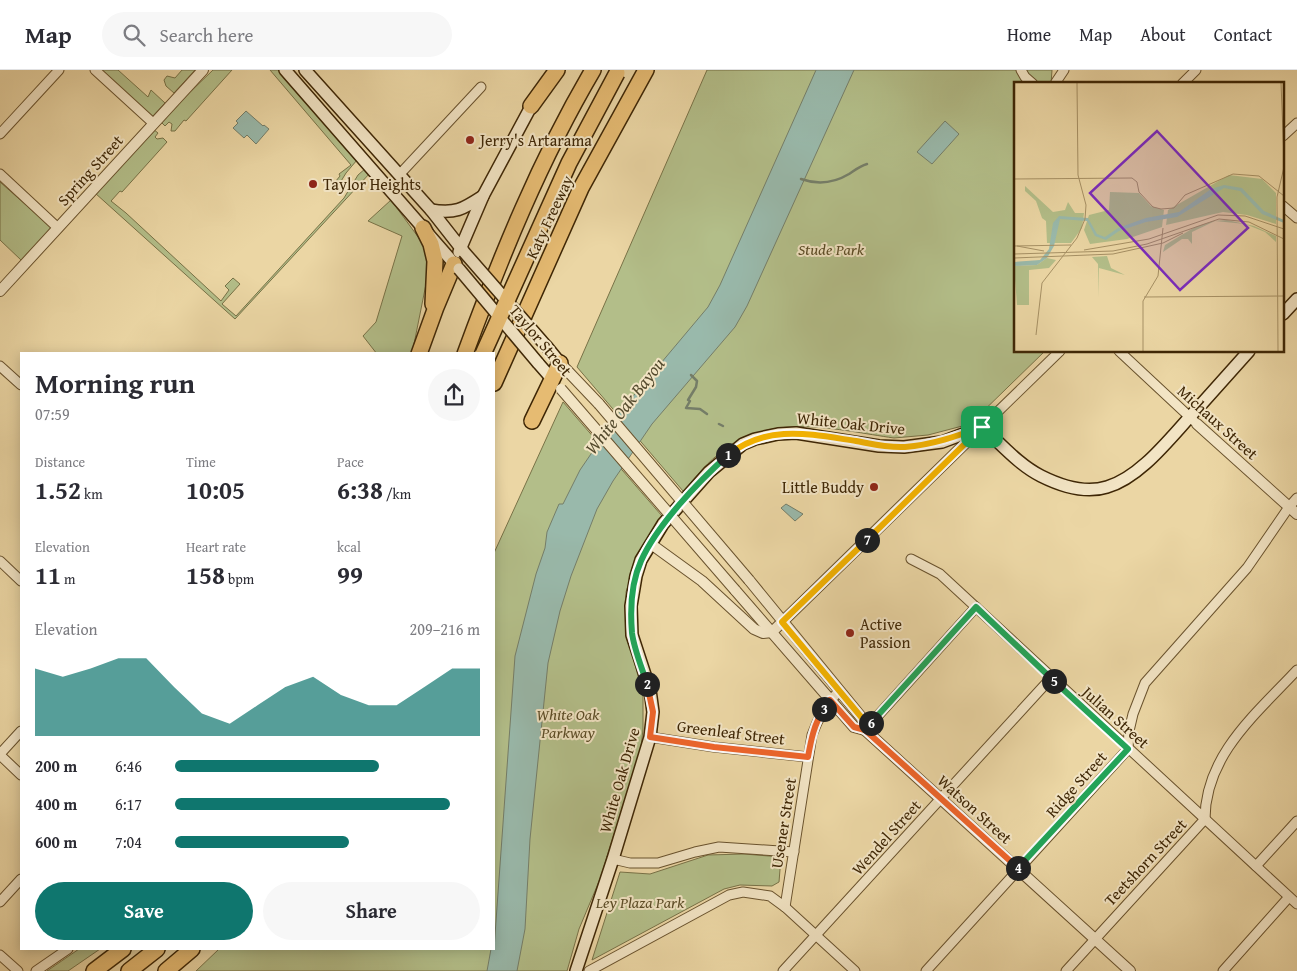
<!DOCTYPE html>
<meta charset="utf-8">
<style>
body{margin:0;font-family:"Gentium Book Plus",serif;background:#f7f7f7;color:#2b2b33;height:100vh;display:flex;flex-direction:column;font-size:19px;white-space:nowrap}
*{box-sizing:border-box;margin:0}
p{font-size:16px;color:#7c7c81}
.icon{flex:none;width:28px;height:28px;fill:none;stroke:currentColor;stroke-width:2;stroke-linecap:round;stroke-linejoin:round}
.map{position:relative;flex:1;overflow:hidden}
.drawer{position:absolute;left:20px;top:282px;width:475px;height:598px;display:flex;flex-direction:column;background:#fff;border-radius:0px;box-shadow:0 2px 12px #0003}
.drawer>*{flex:none}
.pin{position:absolute;display:grid;place-items:center;width:42px;height:42px;color:#fff;margin:-21px;border-radius:10px;box-shadow:0 2px 8px #0006}
.km{position:absolute;width:25px;height:25px;margin:-12px;border-radius:50%;background:#222;color:#fff;font-size:14px;line-height:25px;text-align:center}
.round{display:grid;place-items:center;flex:none;width:52px;height:52px;border-radius:26px;background:#f7f7f7}
.overview{display:flex;align-items:center;justify-content:space-between;height:85px;padding:0 15px}
h1{font-size:28px;font-weight:600;line-height:38px}
.figures{display:grid;grid-template-columns:repeat(3,1fr);gap:8px;height:85px;padding:5px 15px}
.figures div{display:grid;align-content:center}
.figures b{font-size:25px;font-weight:600}
.figures small{font-size:14px;font-weight:400}
.figures p{font-size:14px}
.chart{height:140px;padding:10px 15px}
.chart p{display:flex;justify-content:space-between}
.chart svg{width:100%;height:90px;margin-top:5px;fill:#0f766e;opacity:.7}
.button{display:flex;gap:10px;margin-top:auto;padding:10px 15px}
.button a{flex:1;height:58px;border-radius:30px;background:#0f766e;color:#fff;font-size:20px;font-weight:600;line-height:58px;text-align:center}
.button a+a{background:#f7f7f7;color:#2b2b33}
ul{padding:0 15px;list-style:none;font-size:16px}
li{display:grid;grid-template-columns:80px 60px 1fr;align-items:center;height:38px}
li i{height:12px;border-radius:6px;background:#0f766e}
header{display:flex;align-items:center;gap:30px;box-sizing:border-box;height:70px;padding:0 25px;background:#fff;border-bottom:1px solid #e1e1e2}
header strong{font-size:24px}
nav{display:flex;gap:28px;margin-inline-start:auto;font-size:18px}
.search{width:350px;height:45px;background:#f7f7f7;display:flex;align-items:center;gap:12px;box-sizing:border-box;padding:0 18px;border-radius:28px;color:#7c7c81;font-size:19px}
.map>svg:first-child{display:block}
</style>
<header>
<strong>Map</strong>
<div class="search"><svg class="icon" aria-label="search" viewBox="0 0 24 24"><circle cx="10" cy="10" r="6"/><path d="M15 15l6 6"/></svg>Search here</div>
<nav><a>Home</a><a>Map</a><a>About</a><a>Contact</a></nav>
</header>
<div class="map">
<svg width="1297" height="901" viewBox="0 0 1297 901">
<rect width="100%" height="100%" fill="#ebd6a4"/>
<filter id="stains"><feTurbulence type="fractalNoise" baseFrequency=".004" numOctaves="4"/><feColorMatrix values="0 0 0 0 .2 0 0 0 0 .09 0 0 0 0 .02 0 0 0 .5 -.17"/></filter>
<radialGradient id="worn" r=".72"><stop offset=".6" stop-color="#630" stop-opacity="0"/><stop offset="1" stop-color="#630" stop-opacity=".3"/></radialGradient>
<g fill="#b3be89" stroke="#787247">
<path d="M101,0H118L148,27L151,20L165,33L152,47Z"/>
<path d="M182,0H195L174,23L166,16L164,10L167,6L175,8Z"/>
<path d="M213,0H232L186,51L184,50L175,61H171L172,54L169,52L165,56L160,51Z"/>
<path d="M270,0H279L357,90L346,103L335,121L331,117L340,106L339,104L351,95Z"/>
<path d="M707,0H1052L1051,14H1016V281H1045L970,354L928,365L894,368C837,360 774,342 724,380C708,391 696,407 683,421L577,297Z"/>
<path d="M153,59L158,63L155,67L157,69L163,68L167,72L122,122L120,121L111,131L126,143L221,231L229,220L225,216L233,208L240,214L222,234L236,246L344,128L358,105L366,98L370,103L235,249L95,123Z"/>
<path d="M0,112L52,158L21,190L0,170Z"/>
<path d="M391,130L424,175L430,194L412,284H377L363,266L376,252L402,166L368,151Z"/>
<path d="M563,332L662,446L636,490L626,522L627,564L643,625V659L641,678L600,809L579,859L567,901H196L219,879H494V483Z"/>
<path d="M744,784L781,787L779,812L772,816L740,815L724,819L592,890L620,802L650,804L708,785Z"/>
<path d="M79,879H100L68,901H47Z"/>
</g>
<g fill="#99b9ab" stroke="#757e69">
<path d="M816,0H854L747,236L735,257L652,354L613,411L597,439L571,506L560,541L548,593L530,769L525,859L517,901H487L491,879H494L515,586L536,504L545,478L547,462L559,434H563L580,400L619,343L708,237L720,215Z"/>
<path d="M246,41L263,56L264,55L269,59L256,74L247,65L244,68L233,58L238,53L236,51Z"/>
<path d="M945,51L959,64L932,94L917,82Z"/>
<path d="M786,434L803,444L795,451L781,438Z"/>
</g>
<g fill="none" stroke-linecap="round" stroke-linejoin="round">
<g stroke="#757e69" stroke-width="2.5">
<path d="M801,109C818,115 834,113 849,104C855,100 860,96 867,94"/>
<path d="M691,305L697,311L696,317L688,330L690,331L686,338L700,339L707,344"/>
<path d="M719,354L723,356"/>
</g>
<defs>
<g id="minor">
<path d="M95,0L153,53"/>
<path d="M1021,0L1025,7L1033,14"/>
<path d="M1058,14L1056,12L1064,0"/>
<path d="M1182,14L1196,0"/>
<path d="M0,64L59,0"/>
<path d="M1283,66L1297,53"/>
<path d="M0,104L58,158"/>
<path d="M399,105L481,17"/>
<path d="M1283,136L1297,148"/>
<path d="M1119,281L1194,351"/>
<path d="M0,296L21,315"/>
<path d="M982,357L1060,281"/>
<path d="M911,489L940,504L1297,834"/>
<path d="M0,491L21,511"/>
<path d="M865,660L976,537"/>
<path d="M650,667L714,677L808,687"/>
<path d="M0,684L21,661"/>
<path d="M0,685L21,705"/>
<path d="M613,789L630,793H658L695,782L719,777L794,782"/>
<path d="M1256,796L1297,751"/>
<path d="M0,832L21,809"/>
<path d="M785,837L812,665C818,648 826,634 839,621"/>
<path d="M0,885L18,901"/>
<path d="M36,901L68,879"/>
<path d="M589,901L729,825L743,822L770,826L785,837L855,901"/>
<path d="M783,901L1051,608"/>
<path d="M926,901L1128,679L1129,661L1133,644L1145,613L1247,498L1289,437L1297,428"/>
<path d="M1066,901L1205,749C1205,685 1257,643 1297,600"/>
<path d="M1223,901L1289,827"/>
</g>
<g id="tertiary">
<path d="M0,221L203,0"/>
<path d="M560,293L599,334"/>
<path d="M1197,354L1297,444"/>
<path d="M651,474L702,511L754,559L763,563L772,562"/>
<path d="M749,510L862,648L865,660"/>
<path d="M735,520L854,657L865,660L1130,901"/>
<path d="M772,562L982,357"/>
</g>
<g id="secondary">
<path d="M285,0L458,198"/>
<path d="M305,0L431,140L464,182"/>
<path d="M431,140C456,144 463,139 483,126"/>
<path d="M459,182L483,126L534,31"/>
<path d="M1283,244L1297,229"/>
<path d="M547,277L560,293"/>
<path d="M538,293L552,309"/>
<path d="M576,901L613,789L650,667L653,642L650,620L632,565L631,536L636,506L641,490L663,454L709,402L743,374L755,369L778,364L796,363L879,376L904,377L942,372L982,357C1001,374 1019,395 1041,406C1061,416 1085,424 1107,417C1142,407 1173,364 1198,338C1215,319 1232,300 1249,281"/>
</g>
<g id="motorway">
<path d="M531,36L557,0"/>
<path d="M423,158L431,174L435,191L433,234"/>
<path d="M419,284L436,237L454,194"/>
<path d="M465,284C501,186 540,90 593,0"/>
<path d="M494,313L581,118L646,0"/>
<path d="M532,351L560,293"/>
<path d="M94,901L123,879"/>
<path d="M129,901L157,879"/>
<path d="M166,901L192,879"/>
</g>
</defs>
<use href="#minor" stroke="#69522d" stroke-width="11"/>
<use href="#tertiary" stroke="#69522d" stroke-width="12"/>
<use href="#secondary" stroke="#3e2605" stroke-width="14"/>
<use href="#motorway" stroke="#3e2605" stroke-width="18"/>
<use href="#minor" stroke="#f2e4c4" stroke-width="9"/>
<use href="#tertiary" stroke="#f2e4c4" stroke-width="10"/>
<use href="#secondary" stroke="#f2e4c4" stroke-width="11"/>
<use href="#motorway" stroke="#e6bb72" stroke-width="15"/>
<defs>
<g id="tertiary-bridge">
<path d="M561,319L735,520"/>
<path d="M599,334L749,510"/>
</g>
<g id="secondary-bridge">
<path d="M464,182L547,277"/>
<path d="M459,199L538,293"/>
</g>
<path id="motorway-bridge" d="M483,284L569,93L617,3"/>
</defs>
<use href="#tertiary-bridge" stroke="#69522d" stroke-width="12" stroke-linecap="butt"/>
<use href="#secondary-bridge" stroke="#3e2605" stroke-width="14" stroke-linecap="butt"/>
<use href="#motorway-bridge" stroke="#3e2605" stroke-width="18" stroke-linecap="butt"/>
<use href="#tertiary-bridge" stroke="#f2e4c4" stroke-width="10"/>
<use href="#secondary-bridge" stroke="#f2e4c4" stroke-width="11"/>
<use href="#motorway-bridge" stroke="#e6bb72" stroke-width="15"/>
</g>
<g fill="none" stroke-linecap="round" stroke-linejoin="round">
<defs>
<path id="split-1" d="M728,385C768,354 809,364 856,371C872,374 888,378 905,377C932,375 957,366 982,357"/>
<path id="split-2" d="M647,614C642,598 634,579 632,563C630,539 631,513 641,491C657,455 698,412 728,385"/>
<path id="split-3" d="M647,614L653,642L650,667L714,677L808,687C811,670 814,654 824,639"/>
<path id="split-4" d="M824,639L830,630L854,657L865,660L1018,798"/>
<path id="split-5" d="M1018,798L1128,679L1054,611"/>
<path id="split-6" d="M871,653L976,537L1054,611"/>
<path id="split-7" d="M867,470L782,552L862,648L865,660L871,653"/>
<path id="split-8" d="M867,470L982,357"/>
</defs>
<use href="#split-1" stroke="#fff" stroke-width="10"/>
<use href="#split-2" stroke="#fff" stroke-width="10"/>
<use href="#split-3" stroke="#fff" stroke-width="10"/>
<use href="#split-4" stroke="#fff" stroke-width="10"/>
<use href="#split-5" stroke="#fff" stroke-width="10"/>
<use href="#split-6" stroke="#fff" stroke-width="10"/>
<use href="#split-7" stroke="#fff" stroke-width="10"/>
<use href="#split-8" stroke="#fff" stroke-width="10"/>
<use href="#split-1" stroke="#f5b400" stroke-width="6"/>
<use href="#split-2" stroke="#22a559" stroke-width="6"/>
<use href="#split-3" stroke="#f0652b" stroke-width="6"/>
<use href="#split-4" stroke="#f0652b" stroke-width="6"/>
<use href="#split-5" stroke="#22a559" stroke-width="6"/>
<use href="#split-6" stroke="#22a559" stroke-width="6"/>
<use href="#split-7" stroke="#f5b400" stroke-width="6"/>
<use href="#split-8" stroke="#f5b400" stroke-width="6"/>
</g>
<g fill="#8f2418" stroke="#f2e4c4" stroke-width="2">
<circle cx="470" cy="70" r="5"/>
<circle cx="313" cy="114" r="5"/>
<circle cx="874" cy="417" r="5"/>
<circle cx="850" cy="563" r="5"/>
</g>
<g text-anchor="middle" stroke-width="4" stroke-linejoin="round" paint-order="stroke">
<g font-size="16" fill="#3e2605" stroke="#f2e4c4" text-anchor="start">
<text x="480" y="76">Jerry's Artarama</text>
<text x="323" y="120">Taylor Heights</text>
<text x="864" y="423" text-anchor="end">Little Buddy</text>
<text x="860" y="560">Active<tspan x="860" dy="18">Passion</tspan></text>
</g>
<g font-size="16" fill="#3e2605" stroke="#f2e4c4">
<text transform="translate(90 100) rotate(-48)" y="6">Spring Street</text>
<text transform="translate(549 147) rotate(-65)" y="6">Katy Freeway</text>
<text transform="translate(541 270) rotate(50)" y="6">Taylor Street</text>
<text transform="translate(1218 352) rotate(42)" y="6">Michaux Street</text>
<text transform="translate(851 353) rotate(6)" y="6">White Oak Drive</text>
<text transform="translate(1116 647) rotate(42)" y="6">Julian Street</text>
<text transform="translate(731 662) rotate(7)" y="6">Greenleaf Street</text>
<text transform="translate(619 710) rotate(-74)" y="6">White Oak Drive</text>
<text transform="translate(1076 714) rotate(-48)" y="6">Ridge Street</text>
<text transform="translate(975 739) rotate(42)" y="6">Watson Street</text>
<text transform="translate(783 753) rotate(-81)" y="6">Usener Street</text>
<text transform="translate(886 767) rotate(-48)" y="6">Wendel Street</text>
<text transform="translate(1145 792) rotate(-47)" y="6">Teetshorn Street</text>
</g>
<g font-size="16" font-style="italic" fill="#5b4c26" stroke="#f2e4c4">
<text x="831" y="185">Stude Park</text>
<text x="568" y="650">White Oak<tspan x="568" dy="18">Parkway</tspan></text>
<text x="640" y="838">Ley Plaza Park</text>
</g>
<g font-size="18" font-style="italic" fill="#554b2e" stroke="#f2e4c4">
<text transform="translate(625 336) rotate(-52)" y="6">White Oak Bayou</text>
</g>
</g>
<g transform="translate(1014 12)">
<rect width="270" height="270" fill="#ebd6a4"/>
<path d="M215,93L248,97L262,111V142L233,133L209,130L152,143L154,128ZM11,104L39,130L51,128L54,120L61,131H70L68,146L57,161H33L32,139L28,136L22,119L11,109ZM96,110L125,111L137,124L150,128L148,145L113,157L76,162L70,148L75,133L95,128ZM213,138L240,144L262,154V160L251,150L231,142L201,139L178,150V162L174,157H168L149,170L151,163L181,145L199,139ZM93,174L97,186L111,193L85,186V215L84,182L78,175ZM33,176L42,178L35,186L15,188V223H3L0,184L23,183Z" fill="#b3be89"/>
<path d="M210,103L228,106L250,129L270,138V141L248,132L226,109L210,106L163,135L132,140L105,149L92,158L81,154L73,139L46,137L40,164L33,176L23,183L0,184V180L26,178L35,167L39,141L45,134L74,136L83,152L91,155L104,146L132,136L165,130L197,107Z" fill="#99b9ab"/>
<path fill="none" stroke="#a69064" stroke-width="1" d="M267,1L270,77M0,97L118,96L123,100L125,110L139,125L147,127L160,126L171,113L219,92L245,94L270,114M149,161L169,151M0,164L57,163M3,164L30,169M70,168L135,157L204,133L231,134L270,147M0,172L99,169L133,162L205,137L235,140L270,157M0,176L99,172L149,161M130,215L270,214M22,253L28,201L63,156L71,137L72,123L64,93L63,1M129,269V219L144,194L149,146M264,269L263,115L270,85"/>
<path fill="#7b2cbf" fill-opacity="0.15" stroke="#7b2cbf" stroke-width="2.5" d="M143,49L234,146L166,208L76,111Z"/>
<rect width="270" height="270" fill="none" stroke="#3e2605" stroke-width="2.5"/>
</g>
<rect width="100%" height="100%" filter="url(#stains)"/>
<rect width="100%" height="100%" fill="url(#worn)"/>
</svg>
<div class="pin" style="left:982px;top:357px;background:#1e9e55"><svg class="icon" aria-label="arrive" viewBox="0 0 24 24"><path d="M6 21V4h12l-3 4 3 4H6"/></svg></div>
<b class="km" style="left:728px;top:385px">1</b>
<b class="km" style="left:647px;top:614px">2</b>
<b class="km" style="left:824px;top:639px">3</b>
<b class="km" style="left:1018px;top:798px">4</b>
<b class="km" style="left:1054px;top:611px">5</b>
<b class="km" style="left:871px;top:653px">6</b>
<b class="km" style="left:867px;top:470px">7</b>
<section class="drawer">
<div class="overview"><div><h1>Morning run</h1><p>07:59</p></div><a class="round"><svg class="icon" aria-label="share" viewBox="0 0 24 24"><path d="M12 15V3M7 8l5-5 5 5M5 13v7h14v-7"/></svg></a></div>
<div class="figures">
<div><p>Distance</p><b>1.52<small> km</small></b></div>
<div><p>Time</p><b>10:05</b></div>
<div><p>Pace</p><b>6:38<small> /km</small></b></div>
</div>
<div class="figures">
<div><p>Elevation</p><b>11<small> m</small></b></div>
<div><p>Heart rate</p><b>158<small> bpm</small></b></div>
<div><p>kcal</p><b>99</b></div>
</div>
<div class="chart"><p><span>Elevation</span>209–216 m</p>
<svg viewBox="0 0 160 44" preserveAspectRatio="none"><path d="M0 44V11L10 15L20 11L30 6L40 6L50 20L60 33L70 38L80 29L90 20L100 15L110 24L120 29L130 29L140 20L150 11L160 11V44z"/></svg>
</div>
<ul>
<li><b>200 m</b>6:46<i style="width:67%"></i></li>
<li><b>400 m</b>6:17<i style="width:90%"></i></li>
<li><b>600 m</b>7:04<i style="width:57%"></i></li>
</ul>
<div class="button"><a>Save</a><a>Share</a></div>
</section>
</div>
